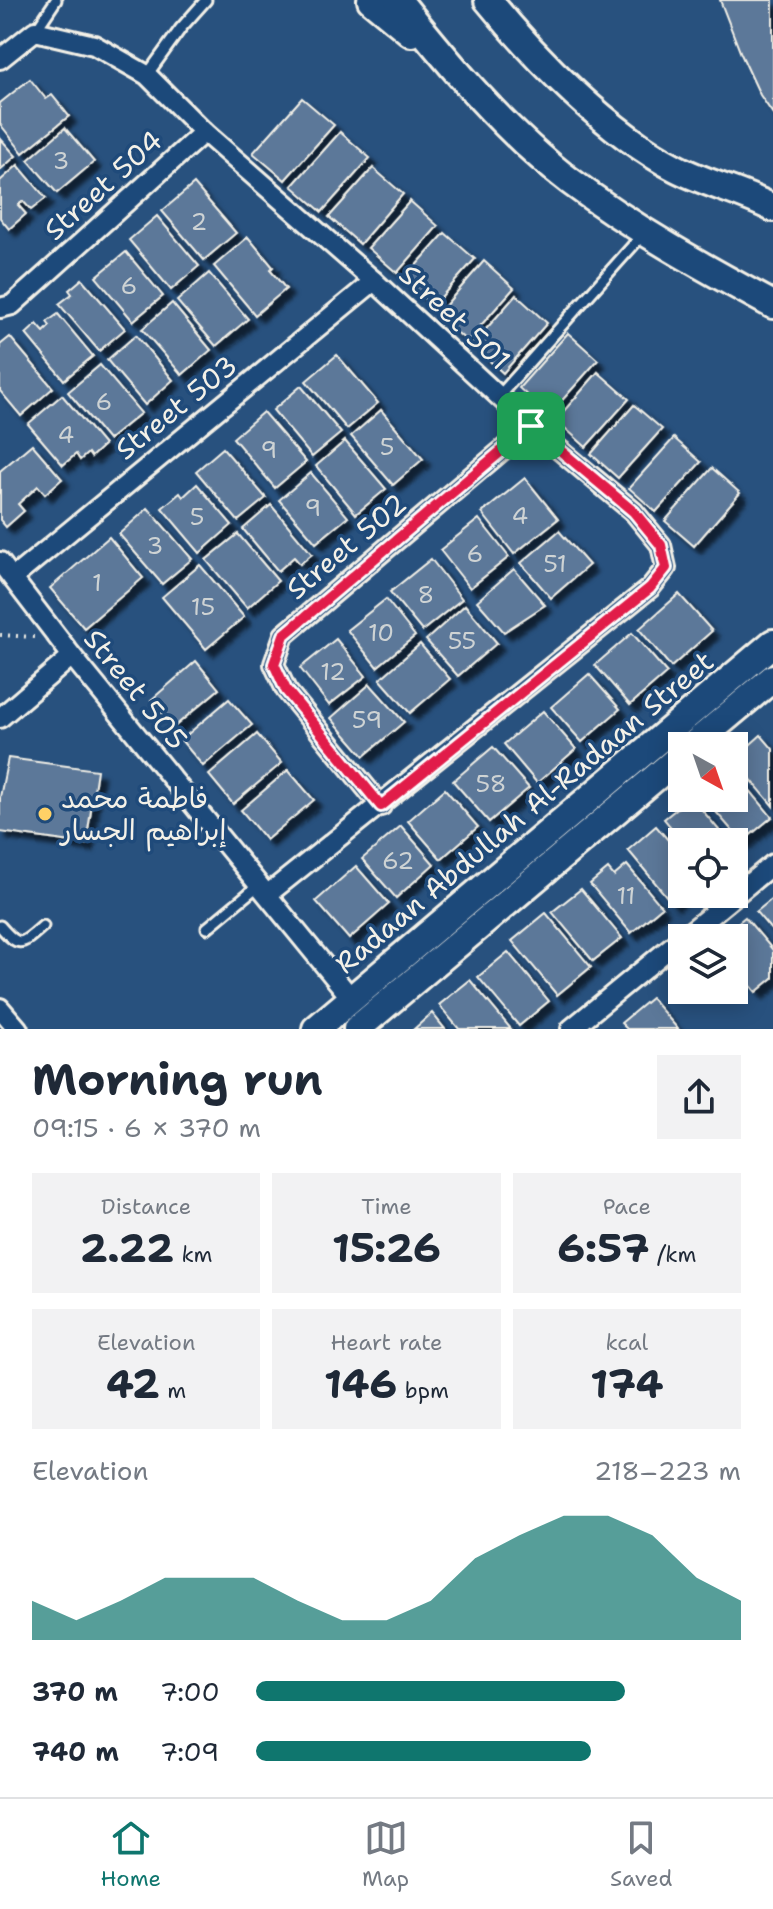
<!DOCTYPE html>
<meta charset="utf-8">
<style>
body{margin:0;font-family:"Shantell Sans","Playpen Sans Arabic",sans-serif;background:#f2f2f3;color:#1f2937;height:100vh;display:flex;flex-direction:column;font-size:30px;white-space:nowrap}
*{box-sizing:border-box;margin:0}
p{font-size:26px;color:#747a83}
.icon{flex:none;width:44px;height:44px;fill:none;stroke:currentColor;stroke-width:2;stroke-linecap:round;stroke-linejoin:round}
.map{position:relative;height:1029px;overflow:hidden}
.side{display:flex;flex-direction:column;background:#fff;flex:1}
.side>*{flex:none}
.needle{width:52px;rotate:140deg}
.buttons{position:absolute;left:668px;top:732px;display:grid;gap:16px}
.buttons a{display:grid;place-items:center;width:80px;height:80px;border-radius:0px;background:#fff;box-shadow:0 4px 20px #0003;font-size:40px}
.pin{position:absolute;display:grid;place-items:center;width:68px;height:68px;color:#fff;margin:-34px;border-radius:16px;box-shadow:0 4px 12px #0006}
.round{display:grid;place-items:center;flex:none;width:84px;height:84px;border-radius:0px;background:#f2f2f3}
.headline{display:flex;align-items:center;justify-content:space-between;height:136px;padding:0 32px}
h1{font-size:44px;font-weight:700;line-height:60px}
.figures{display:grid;grid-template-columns:repeat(3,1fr);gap:12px;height:136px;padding:8px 32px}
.figures div{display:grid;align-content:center;border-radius:0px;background:#f2f2f3;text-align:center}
.figures b{font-size:40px;font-weight:700}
.figures small{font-size:22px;font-weight:400}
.figures p{font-size:22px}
.chart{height:224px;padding:16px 32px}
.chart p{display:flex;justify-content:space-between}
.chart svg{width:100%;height:144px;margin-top:8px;fill:#0f766e;opacity:.7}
ul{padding:0 32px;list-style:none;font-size:26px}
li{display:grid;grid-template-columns:128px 96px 1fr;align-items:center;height:60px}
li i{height:20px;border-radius:10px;background:#0f766e}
.dock{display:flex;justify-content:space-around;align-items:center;height:112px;border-top:2px solid #e0e1e3;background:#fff;font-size:22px;color:#747a83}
.dock a{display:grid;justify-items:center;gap:4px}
.dock .on{color:#0f766e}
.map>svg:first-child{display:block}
</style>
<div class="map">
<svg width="773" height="1029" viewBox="0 0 773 1029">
<defs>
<filter id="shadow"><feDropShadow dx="7" dy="7" stdDeviation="2" flood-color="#0009"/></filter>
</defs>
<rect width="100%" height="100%" fill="#28517e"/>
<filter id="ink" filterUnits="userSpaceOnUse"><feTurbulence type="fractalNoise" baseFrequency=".0125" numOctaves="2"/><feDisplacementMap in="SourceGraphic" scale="16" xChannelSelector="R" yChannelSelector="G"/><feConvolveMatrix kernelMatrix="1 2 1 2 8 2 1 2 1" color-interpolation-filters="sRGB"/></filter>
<g filter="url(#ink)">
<g fill="#5b7899" stroke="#f4f1e8" stroke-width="2" filter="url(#shadow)">
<path d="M720,0H773V114L760,95L741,54Z"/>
<path d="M30,79L46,99L52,95L69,116L23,153L0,124V103Z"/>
<path d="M302,98L334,125L285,180L253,153Z"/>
<path d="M65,128L94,162L57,193L28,160Z"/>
<path d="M340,132L370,158L322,212L292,186Z"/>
<path d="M0,138L16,156L0,170Z"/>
<path d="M18,165L46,198L31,210L23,201L18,205L26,214L9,229L0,218V181Z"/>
<path d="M373,168L403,194L360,244L329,217Z"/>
<path d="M194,184L236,233L204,260L162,211Z"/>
<path d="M410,201L438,226L397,273L368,248Z"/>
<path d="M157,216L199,266L171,290L129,240Z"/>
<path d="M445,233L475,259L433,306L403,280Z"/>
<path d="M248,237L273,267L270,270L286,289L255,315L214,266Z"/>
<path d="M126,252L163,296L133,321L96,277Z"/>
<path d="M484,261L514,288L467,341L437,315Z"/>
<path d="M209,273L248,319L216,346L177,301Z"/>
<path d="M82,279L125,329L99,351L59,304L72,294L69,290Z"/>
<path d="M516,295L547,323L503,373L472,345Z"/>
<path d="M172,303L211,350L182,375L142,329Z"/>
<path d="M58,314L93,356L64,380L26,334L37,324L44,332L50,326L47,322Z"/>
<path d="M568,333L598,360L549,415L519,388Z"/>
<path d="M136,335L173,380L145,405L107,360Z"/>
<path d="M10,337L53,388L21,416L0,391V345Z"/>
<path d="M337,355L378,403L347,429L306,381Z"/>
<path d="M100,365L141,413L108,440L68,392Z"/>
<path d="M598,372L629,399L586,447L556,420Z"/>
<path d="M301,386L341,433L312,457L273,410Z"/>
<path d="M62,395L104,445L91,457L88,453L80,460L76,454L63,465L28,424Z"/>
<path d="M634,405L662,429L618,478L591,454Z"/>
<path d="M381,410L423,459L393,485L351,436Z"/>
<path d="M263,412L306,462L275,488L233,438Z"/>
<path d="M674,438L701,462L656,512L629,488Z"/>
<path d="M345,441L386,489L356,514L316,466Z"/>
<path d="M32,444L62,479L45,494L38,486L18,504L24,511L6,527L0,520V471Z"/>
<path d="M223,448L266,498L238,521L196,471Z"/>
<path d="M712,468L740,493L694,546L665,521Z"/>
<path d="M311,473L348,517L316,543L279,500Z"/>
<path d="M525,478L558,519L514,554L482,513Z"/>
<path d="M197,484L232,525L200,553L162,508L180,493L183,497Z"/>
<path d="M271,505L312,554L300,564L294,557L278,571L243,529Z"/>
<path d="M148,508L192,559L162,584L119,534Z"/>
<path d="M479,519L509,557L470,588L440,550Z"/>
<path d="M559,531L589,565L551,598L521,563Z"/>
<path d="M238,534L278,581L247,608L206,560Z"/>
<path d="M109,537L143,578L84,628L50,588Z"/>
<path d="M431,559L462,599L422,631L390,592Z"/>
<path d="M200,565L244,617L206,649L162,597Z"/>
<path d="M514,569L545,605L504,632L477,601Z"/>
<path d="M679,594L712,631L671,667L639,629Z"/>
<path d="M386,599L415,636L377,667L347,630Z"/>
<path d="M465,605L497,643L458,676L426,640Z"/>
<path d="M632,633L667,673L630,705L595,665Z"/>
<path d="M336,639L366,676L329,705L300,668Z"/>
<path d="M420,644L450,679L410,713L380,679Z"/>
<path d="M196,661L219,689L174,727L151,700Z"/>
<path d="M589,674L620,709L582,742L551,707Z"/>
<path d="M370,684L404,722L364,756L331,718Z"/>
<path d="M229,699L252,725L203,766L181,740Z"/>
<path d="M543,711L576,749L537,783L504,744Z"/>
<path d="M257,734L282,763L233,804L209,775Z"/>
<path d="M761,735L773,749V806L734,759Z"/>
<path d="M493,747L529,788L489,822L453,781Z"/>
<path d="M8,758L97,770L86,844L0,832V797Z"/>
<path d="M288,770L314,800L266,840L241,810Z"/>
<path d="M734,771L772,817L742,842L704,798H734Z"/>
<path d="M445,789L478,827L441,859L408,821Z"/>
<path d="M690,798H692L729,842H683L664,819Z"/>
<path d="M401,826L434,864L396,898L362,859Z"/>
<path d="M656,826L682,856V894L672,903L628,850Z"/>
<path d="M627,865L662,907L631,933L590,884L608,869L614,876Z"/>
<path d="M356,866L389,904L349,939L316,901Z"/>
<path d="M581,889L622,938L593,961L552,912Z"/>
<path d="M773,898V932L756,912Z"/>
<path d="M546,913L591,967L557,995L512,941Z"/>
<path d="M745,917L773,950V978L756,992L734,966V938H719Z"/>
<path d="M508,952L549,1001L519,1026L478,977Z"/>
<path d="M470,980L511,1029H459L439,1005Z"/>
<path d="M651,998L678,1029H627L621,1023Z"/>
<path d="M432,1013L445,1029H414Z"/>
</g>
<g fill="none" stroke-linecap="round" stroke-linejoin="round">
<defs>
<g id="lane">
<path d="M36,30L56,0"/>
<path d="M147,75L181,28L206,0"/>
<path d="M499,396L644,233"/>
<path d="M0,926C20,949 21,945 43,926"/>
<path d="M207,928L260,884"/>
</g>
<g id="street">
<path d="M0,59L35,31L94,45L147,75L204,132L374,281L531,426L634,512L661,545L666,568L650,588L268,894"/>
<path d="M0,308L12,305L204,132"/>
<path d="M0,562L72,656L352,999"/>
<path d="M14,577L374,281"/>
<path d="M0,718L72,656"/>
<path d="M381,806L286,690L274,664L284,635L531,426"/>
<path d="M683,938L773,864"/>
<path d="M0,1008L18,1029"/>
<path d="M571,1029L682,938"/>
</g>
<g id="secondary">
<path d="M371,0L411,33"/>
<path d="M398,0C449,64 505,132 570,181C634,229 703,267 773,305"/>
<path d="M488,0C536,59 608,133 676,168C707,184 742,192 773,208"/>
<path d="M692,746L773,678"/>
<path d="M316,1029L773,643"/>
<path d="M357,1029L682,755"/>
</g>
</defs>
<use href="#lane" stroke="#f4f1e8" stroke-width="15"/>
<use href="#street" stroke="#f4f1e8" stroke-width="24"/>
<use href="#secondary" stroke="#f4f1e8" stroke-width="32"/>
<path stroke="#f4f1e8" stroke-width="4" stroke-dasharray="2 6" stroke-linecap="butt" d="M0,635L34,637"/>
<use href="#lane" stroke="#1f4a7a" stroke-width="9"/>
<use href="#street" stroke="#1f4a7a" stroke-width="18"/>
<use href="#secondary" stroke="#1f4a7a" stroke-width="26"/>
</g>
</g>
<g fill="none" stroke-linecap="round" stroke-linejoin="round" filter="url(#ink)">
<defs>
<path id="route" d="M531,426L634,512L661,545L666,568L650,588L381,806L286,690L274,664L284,635Z"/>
</defs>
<use href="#route" stroke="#fff" stroke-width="16"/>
<use href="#route" stroke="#e11d48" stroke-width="10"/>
</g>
<circle fill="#ffd166" stroke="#1f4a7a" stroke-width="3" cx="45" cy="814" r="8"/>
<g text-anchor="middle" stroke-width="7" stroke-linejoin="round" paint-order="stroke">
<g font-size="24" fill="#ced3d4">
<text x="61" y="169">3</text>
<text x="199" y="230">2</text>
<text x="129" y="294">6</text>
<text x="104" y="410">6</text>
<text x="66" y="443">4</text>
<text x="387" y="455">5</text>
<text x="269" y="458">9</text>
<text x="313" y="516">9</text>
<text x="520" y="524">4</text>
<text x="197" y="525">5</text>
<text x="155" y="554">3</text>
<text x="475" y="562">6</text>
<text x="555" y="572">51</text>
<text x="97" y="591">1</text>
<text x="426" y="603">8</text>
<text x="203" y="615">15</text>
<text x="381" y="641">10</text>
<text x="462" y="649">55</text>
<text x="333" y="680">12</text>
<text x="367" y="728">59</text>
<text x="491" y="792">58</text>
<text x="398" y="869">62</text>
<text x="626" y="904">11</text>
</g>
<g font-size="28" fill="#f4f1e8" stroke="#1f4a7a">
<text transform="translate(103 185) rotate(-42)" y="10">Street 504</text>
<text transform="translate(455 317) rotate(43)" y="10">Street 501</text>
<text transform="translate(176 407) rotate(-39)" y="10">Street 503</text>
<text transform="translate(346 546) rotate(-40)" y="10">Street 502</text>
<text transform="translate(136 689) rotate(51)" y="10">Street 505</text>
<text transform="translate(524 812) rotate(-40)" y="10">Radaan Abdullah Al-Radaan Street</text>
</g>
<g font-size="28" fill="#f4f1e8" stroke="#1f4a7a" text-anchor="start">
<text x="61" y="808">فاطمة محمد<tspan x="61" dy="32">إبراهيم الجسار</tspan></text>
</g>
</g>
</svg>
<div class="buttons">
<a><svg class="needle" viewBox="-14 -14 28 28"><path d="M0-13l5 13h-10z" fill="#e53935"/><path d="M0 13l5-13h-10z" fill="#747a83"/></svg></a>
<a><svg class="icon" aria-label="locate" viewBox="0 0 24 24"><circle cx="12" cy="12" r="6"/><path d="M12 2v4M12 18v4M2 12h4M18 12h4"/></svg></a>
<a><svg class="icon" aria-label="layers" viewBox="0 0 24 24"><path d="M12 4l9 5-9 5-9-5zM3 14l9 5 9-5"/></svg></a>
</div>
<div class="pin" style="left:531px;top:426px;background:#1e9e55"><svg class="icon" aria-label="arrive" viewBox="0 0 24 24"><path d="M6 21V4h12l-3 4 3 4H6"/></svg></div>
</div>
<section class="side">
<div class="headline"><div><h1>Morning run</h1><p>09:15 · 6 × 370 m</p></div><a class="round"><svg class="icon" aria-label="share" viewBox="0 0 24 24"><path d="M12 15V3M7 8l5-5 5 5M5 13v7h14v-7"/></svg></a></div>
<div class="figures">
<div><p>Distance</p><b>2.22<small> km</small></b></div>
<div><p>Time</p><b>15:26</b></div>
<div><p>Pace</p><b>6:57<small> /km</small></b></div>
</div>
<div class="figures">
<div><p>Elevation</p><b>42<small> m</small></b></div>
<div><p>Heart rate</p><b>146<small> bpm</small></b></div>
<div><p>kcal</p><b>174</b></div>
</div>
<div class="chart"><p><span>Elevation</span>218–223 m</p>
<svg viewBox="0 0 160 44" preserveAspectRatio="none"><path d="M0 44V32L10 38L20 32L30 25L40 25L50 25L60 32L70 38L80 38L90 32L100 19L110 12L120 6L130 6L140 12L150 25L160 32V44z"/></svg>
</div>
<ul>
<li><b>370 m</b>7:00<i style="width:76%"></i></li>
<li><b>740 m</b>7:09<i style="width:69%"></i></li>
</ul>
</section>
<nav class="dock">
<a class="on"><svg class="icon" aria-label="home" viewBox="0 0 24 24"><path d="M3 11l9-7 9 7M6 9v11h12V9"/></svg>Home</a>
<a><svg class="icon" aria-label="map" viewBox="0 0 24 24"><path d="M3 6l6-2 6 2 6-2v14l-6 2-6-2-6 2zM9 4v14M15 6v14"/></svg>Map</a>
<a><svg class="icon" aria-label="saved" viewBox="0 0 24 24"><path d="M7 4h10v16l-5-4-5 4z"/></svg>Saved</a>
</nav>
